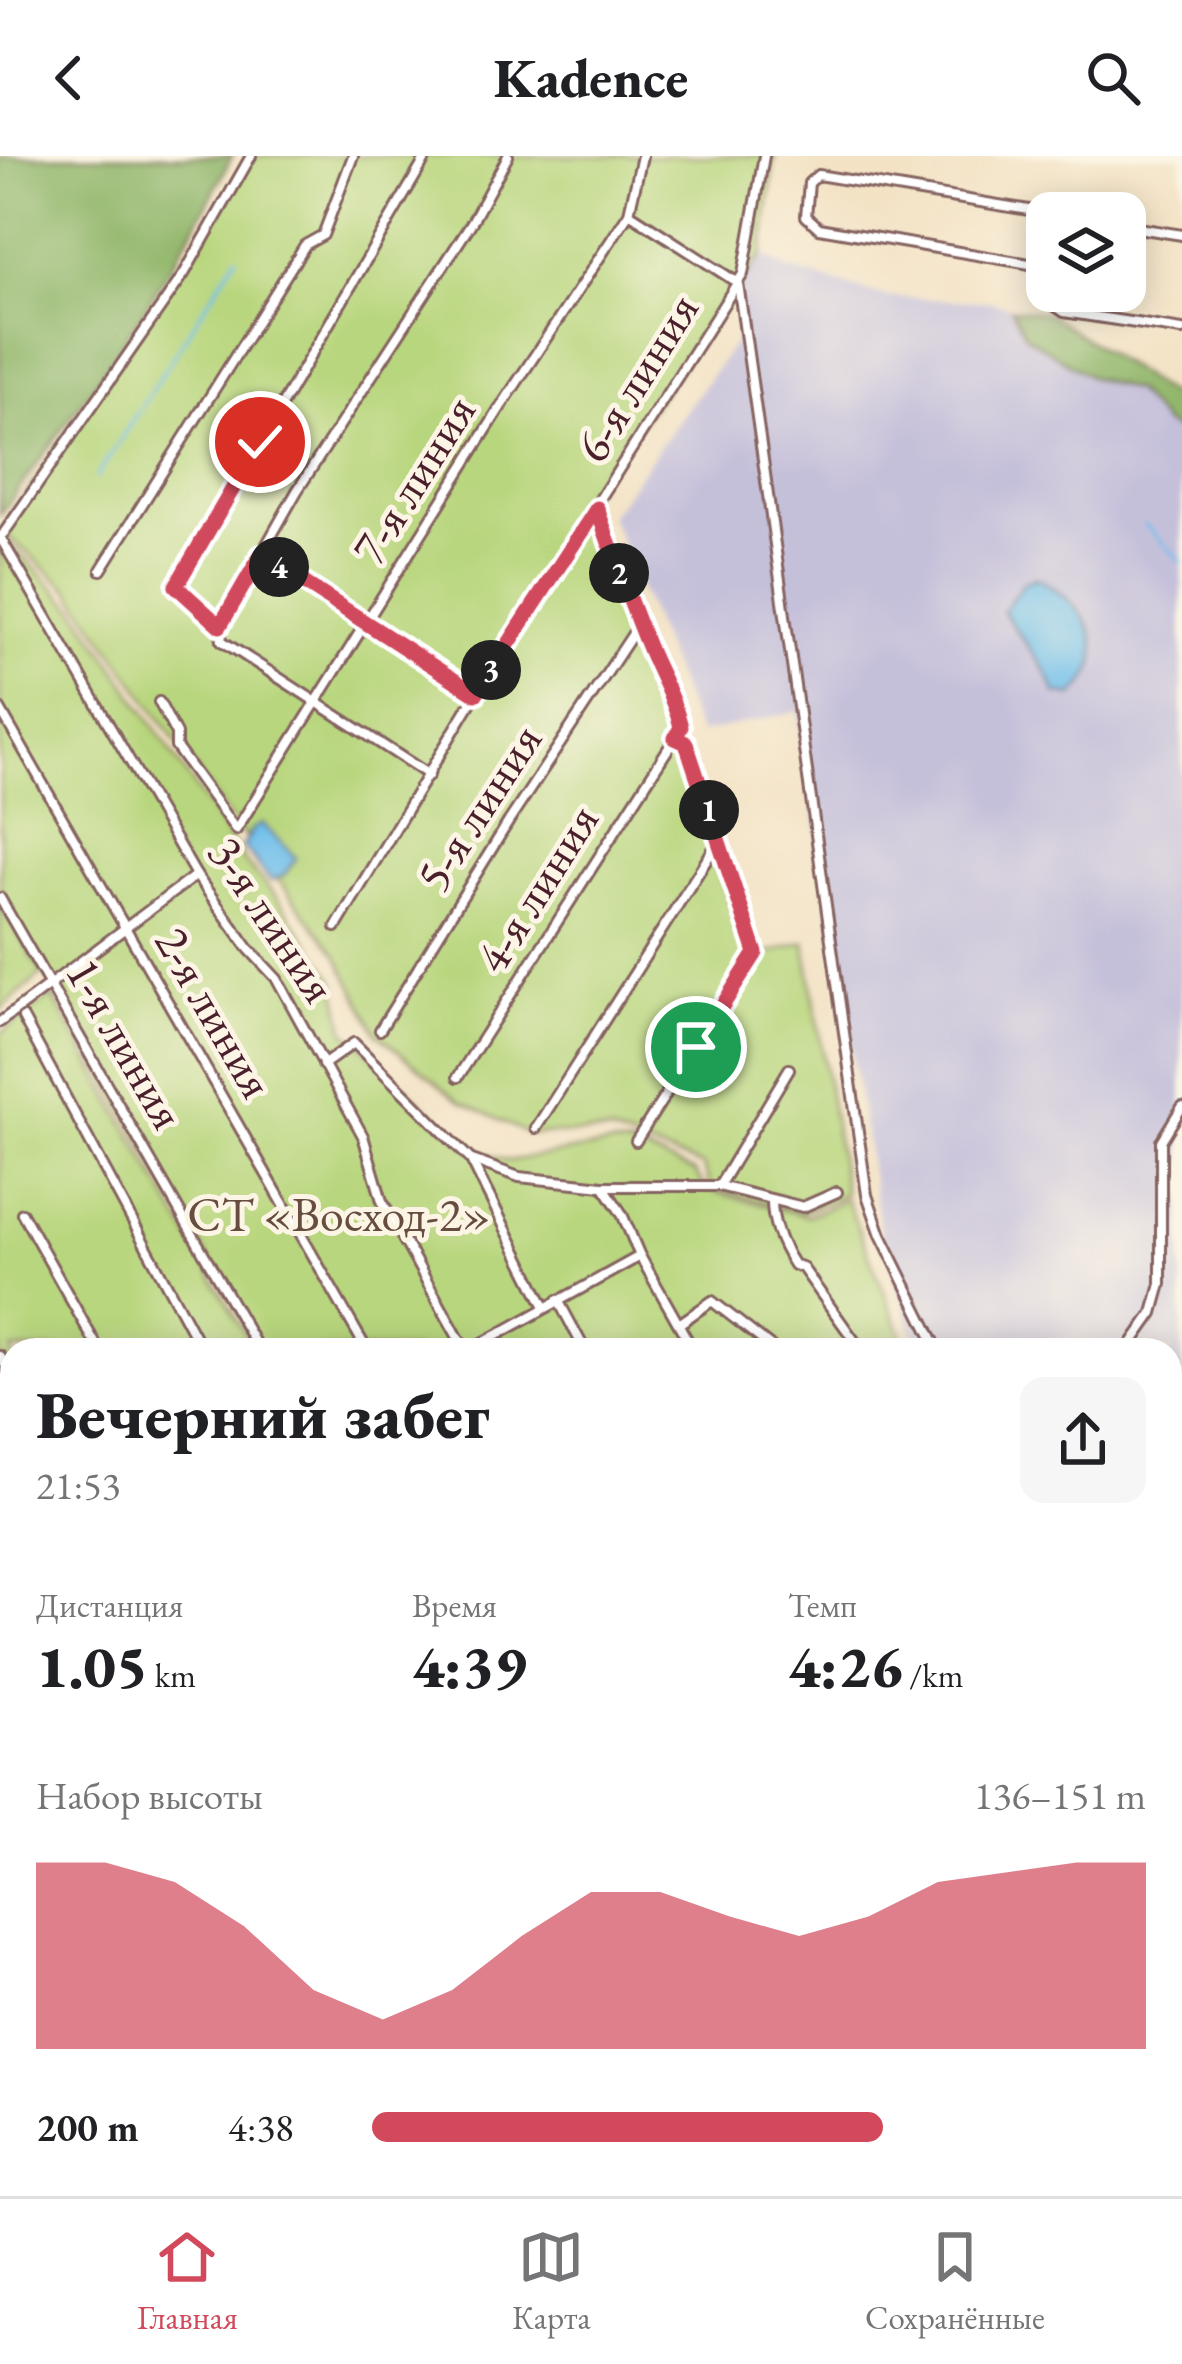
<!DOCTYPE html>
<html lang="ru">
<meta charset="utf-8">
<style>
body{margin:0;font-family:"EB Garamond",serif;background:#f6f6f6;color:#202124;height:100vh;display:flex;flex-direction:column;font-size:45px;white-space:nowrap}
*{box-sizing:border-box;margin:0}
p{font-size:39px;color:#757577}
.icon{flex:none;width:66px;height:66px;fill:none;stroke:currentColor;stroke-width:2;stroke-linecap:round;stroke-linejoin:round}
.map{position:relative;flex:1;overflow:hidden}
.side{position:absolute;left:0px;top:1182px;width:1182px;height:858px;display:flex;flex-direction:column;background:#fff;border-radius:36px 36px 0 0;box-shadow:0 6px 30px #0003}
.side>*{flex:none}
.tools{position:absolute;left:1026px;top:36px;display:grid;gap:24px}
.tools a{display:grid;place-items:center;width:120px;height:120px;border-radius:24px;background:#fff;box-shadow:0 6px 30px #0003;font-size:60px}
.pin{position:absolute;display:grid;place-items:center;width:102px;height:102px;color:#fff;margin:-51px;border:6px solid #fff;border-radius:50%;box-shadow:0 3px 12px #0007}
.km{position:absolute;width:60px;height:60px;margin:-30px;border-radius:50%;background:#222;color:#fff;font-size:33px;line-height:60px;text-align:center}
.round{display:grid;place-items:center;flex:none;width:126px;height:126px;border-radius:24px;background:#f6f6f6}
.head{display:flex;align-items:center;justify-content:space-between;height:204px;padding:0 36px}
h1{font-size:66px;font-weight:800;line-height:90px}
.metrics{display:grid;grid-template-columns:repeat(3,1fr);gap:18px;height:204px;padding:12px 36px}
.metrics div{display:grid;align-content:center}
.metrics b{font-size:60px;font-weight:800}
.metrics small{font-size:33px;font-weight:400}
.metrics p{font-size:33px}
.chart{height:336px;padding:24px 36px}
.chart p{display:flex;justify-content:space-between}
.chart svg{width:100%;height:216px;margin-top:12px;fill:#d1495b;opacity:.7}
ul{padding:0 36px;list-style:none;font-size:39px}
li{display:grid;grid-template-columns:192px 144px 1fr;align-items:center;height:90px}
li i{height:30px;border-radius:15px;background:#d1495b}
header{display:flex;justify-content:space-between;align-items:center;height:156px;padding:0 36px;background:#fff;font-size:54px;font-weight:800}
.menu{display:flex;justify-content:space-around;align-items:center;height:168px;border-top:3px solid #e0e0e0;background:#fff;font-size:33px;color:#757577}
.menu a{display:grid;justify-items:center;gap:6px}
.menu .on{color:#d1495b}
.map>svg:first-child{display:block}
</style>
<header><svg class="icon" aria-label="back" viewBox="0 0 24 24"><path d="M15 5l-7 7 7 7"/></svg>Kadence<svg class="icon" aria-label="search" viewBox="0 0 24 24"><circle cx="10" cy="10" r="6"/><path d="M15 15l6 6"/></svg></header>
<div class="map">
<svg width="1182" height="2040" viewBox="0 0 1182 2040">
<rect width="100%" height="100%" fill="#fcf5e5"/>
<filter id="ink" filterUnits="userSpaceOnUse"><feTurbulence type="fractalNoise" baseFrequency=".00833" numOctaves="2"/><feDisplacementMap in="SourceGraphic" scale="24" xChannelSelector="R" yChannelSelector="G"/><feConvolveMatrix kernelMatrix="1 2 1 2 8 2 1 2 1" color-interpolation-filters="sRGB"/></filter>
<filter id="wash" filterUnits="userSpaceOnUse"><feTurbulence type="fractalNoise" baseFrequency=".004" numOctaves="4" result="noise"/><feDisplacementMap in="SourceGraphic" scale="48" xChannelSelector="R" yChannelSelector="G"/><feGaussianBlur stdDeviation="2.7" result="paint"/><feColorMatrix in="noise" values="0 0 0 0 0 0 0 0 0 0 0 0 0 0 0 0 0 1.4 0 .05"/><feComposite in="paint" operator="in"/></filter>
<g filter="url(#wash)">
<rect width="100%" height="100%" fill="#f3e2c4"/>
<path fill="#c5c0da" d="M762,99L787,113L887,141L995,146L1045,161L1182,253V1810L1170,1783V1194H919L881,1079L798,555L699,578L610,359L736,185L740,129Z"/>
<g fill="#b8d67d" stroke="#817a54" stroke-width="3">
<path d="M248,0H775L762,99L583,346L751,803L805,786L845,1038L802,1056L711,1031L703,1010L611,977L528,978L458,944L377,877L336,797L230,662L70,434L1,374L233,36Z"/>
<path d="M0,379L76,453L245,706L280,745L335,824L345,874L468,991L508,1005L612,989L638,992L695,1016L706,1034L807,1060L846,1043L908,1194H261L0,739Z"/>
<path d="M0,748L42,818L0,854Z"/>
<path d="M52,840L254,1194H12V1586L0,1569V878Z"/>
<path d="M12,1667V2028H1009L1011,2040H0V1673Z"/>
</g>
<g fill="#92b76c" stroke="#6e6b4c" stroke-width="3">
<path d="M0,0H232C169,128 84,244 0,359Z"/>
<path d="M1012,153L1047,157L1173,241L1182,249V277L1164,268L1135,235L1090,221L1026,180Z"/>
<path d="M1170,1783L1182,1810V1916L1170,1935Z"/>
</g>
<g fill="#70bfeb" stroke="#5d6f8b" stroke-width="3">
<path d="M1036,422C1083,446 1121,495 1073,540L1056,537L1046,515L1003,456L1023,427Z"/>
<path d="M262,668L296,702L284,719L271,725L243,691L252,673Z"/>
</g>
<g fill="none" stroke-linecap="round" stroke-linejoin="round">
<g stroke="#70bfeb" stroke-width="3">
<path d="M96,322L237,100"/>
<path d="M1144,368L1182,406"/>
</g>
</g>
</g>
<g filter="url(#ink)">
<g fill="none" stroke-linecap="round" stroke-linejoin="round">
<defs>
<g id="street">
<path d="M427,0L176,430L220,471L222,485L429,619"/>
<path d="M629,57L738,127L867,1039L881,1079L938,1194"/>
<path d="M1047,57L818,19L809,27L806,60L819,72L1047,111"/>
<path d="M1125,70L1182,79"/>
<path d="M1051,135L1052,148L1064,156L1182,174"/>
<path d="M597,353L662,525L674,541L681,571L675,582L686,587L756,797L636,985"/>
<path d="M4,377L184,118L251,0"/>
<path d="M0,381L196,719L249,793L277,823L363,980L382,1045L465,1194"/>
<path d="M261,399L476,538"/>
<path d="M101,414L305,89L323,79L353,0"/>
<path d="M220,471L297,335L472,66L508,0"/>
<path d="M159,546L176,578V591L236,674L502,249L629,57L642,0"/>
<path d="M0,553L367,1194"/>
<path d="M0,742L259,1194"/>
<path d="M336,771L476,538L743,118L764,0"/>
<path d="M23,862L202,1194"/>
<path d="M0,866L196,719"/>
<path d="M380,874L509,665L638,470"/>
<path d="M323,909L354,887L471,1004L545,1151"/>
<path d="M789,913L719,1030L803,1051L837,1036"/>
<path d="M458,921L675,582"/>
<path d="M536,972L718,686"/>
<path d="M472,1004L519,1021L603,1030H719"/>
<path d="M604,1031L622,1058L640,1100L693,1194"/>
<path d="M772,1045C772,1069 781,1089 794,1109L802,1111L861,1194"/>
<path d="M22,1057L99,1194"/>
<path d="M558,1144L585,1194"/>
<path d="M679,1168L712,1145L775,1194"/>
<path d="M470,1194L640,1100"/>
<path d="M1127,1194L1153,1157L1161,1128V985L1182,951"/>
<path d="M0,1200L12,1221"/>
<path d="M0,1422L12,1423"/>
<path d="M1170,1561L1182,1580"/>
<path d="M0,1585L12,1600"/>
<path d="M252,2028L258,2040"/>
<path d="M354,2028L361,2040"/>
<path d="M458,2028L464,2040"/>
<path d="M563,2028L570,2040"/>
<path d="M667,2028L674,2040"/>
<path d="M683,2028L688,2040"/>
<path d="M768,2028L774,2040"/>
<path d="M875,2028L883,2040"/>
</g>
</defs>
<use href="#street" stroke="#856361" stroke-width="14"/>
<use href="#street" stroke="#fff" stroke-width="8"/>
</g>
</g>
<g fill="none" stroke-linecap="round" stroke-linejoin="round" filter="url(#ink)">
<defs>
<path id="route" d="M260,286L176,430L220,470L261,399L476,538L597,352C613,399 630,447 649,493C660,520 674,542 681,571L675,582L686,587L756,797L696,891"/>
</defs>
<use href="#route" stroke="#fff" stroke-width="24"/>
<use href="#route" stroke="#d1495b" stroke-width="15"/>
</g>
<g text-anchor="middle" stroke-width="10" stroke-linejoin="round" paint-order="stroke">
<g font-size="48" fill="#4a1f2b" stroke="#fcf5e5">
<text transform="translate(636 221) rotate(-58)" y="17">6-я линия</text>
<text transform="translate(413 323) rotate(-58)" y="17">7-я линия</text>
<text transform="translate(478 651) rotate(-57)" y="17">5-я линия</text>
<text transform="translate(536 732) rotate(-58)" y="17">4-я линия</text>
<text transform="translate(273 763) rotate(56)" y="17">3-я линия</text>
<text transform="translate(215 856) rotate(60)" y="17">2-я линия</text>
<text transform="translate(126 887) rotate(60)" y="17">1-я линия</text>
</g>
<g font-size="48" fill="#664d40" stroke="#fcf5e5">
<text x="339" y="1075">СТ «Восход-2»</text>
</g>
</g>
</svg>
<div class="tools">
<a><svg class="icon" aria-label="layers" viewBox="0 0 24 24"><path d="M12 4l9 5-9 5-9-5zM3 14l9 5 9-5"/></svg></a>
</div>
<div class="pin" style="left:696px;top:891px;background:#1e9e55"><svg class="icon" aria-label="arrive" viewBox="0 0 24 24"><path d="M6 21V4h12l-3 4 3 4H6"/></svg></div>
<div class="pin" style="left:260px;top:286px;background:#d93025"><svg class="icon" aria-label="check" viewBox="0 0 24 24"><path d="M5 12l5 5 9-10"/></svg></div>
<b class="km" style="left:709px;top:654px">1</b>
<b class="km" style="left:619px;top:417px">2</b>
<b class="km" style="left:491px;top:514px">3</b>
<b class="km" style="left:279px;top:411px">4</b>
<section class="side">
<div class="head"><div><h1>Вечерний забег</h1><p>21:53</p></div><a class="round"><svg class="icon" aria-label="share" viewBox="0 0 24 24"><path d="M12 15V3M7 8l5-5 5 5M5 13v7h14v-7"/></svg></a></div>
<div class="metrics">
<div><p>Дистанция</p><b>1.05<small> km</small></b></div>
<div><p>Время</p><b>4:39</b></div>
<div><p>Темп</p><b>4:26<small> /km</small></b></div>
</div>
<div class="chart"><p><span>Набор высоты</span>136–151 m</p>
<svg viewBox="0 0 160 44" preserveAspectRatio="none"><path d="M0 44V6L10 6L20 10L30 19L40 32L50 38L60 32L70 21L80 12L90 12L100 17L110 21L120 17L130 10L140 8L150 6L160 6V44z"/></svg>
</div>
<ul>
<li><b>200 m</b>4:38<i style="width:66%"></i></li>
</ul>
</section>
</div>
<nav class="menu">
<a class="on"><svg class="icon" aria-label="home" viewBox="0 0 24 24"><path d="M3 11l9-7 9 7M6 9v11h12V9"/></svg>Главная</a>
<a><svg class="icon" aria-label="map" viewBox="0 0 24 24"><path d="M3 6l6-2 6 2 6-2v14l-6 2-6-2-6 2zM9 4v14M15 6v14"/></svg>Карта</a>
<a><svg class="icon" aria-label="saved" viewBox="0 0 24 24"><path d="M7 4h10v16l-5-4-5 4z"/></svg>Сохранённые</a>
</nav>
